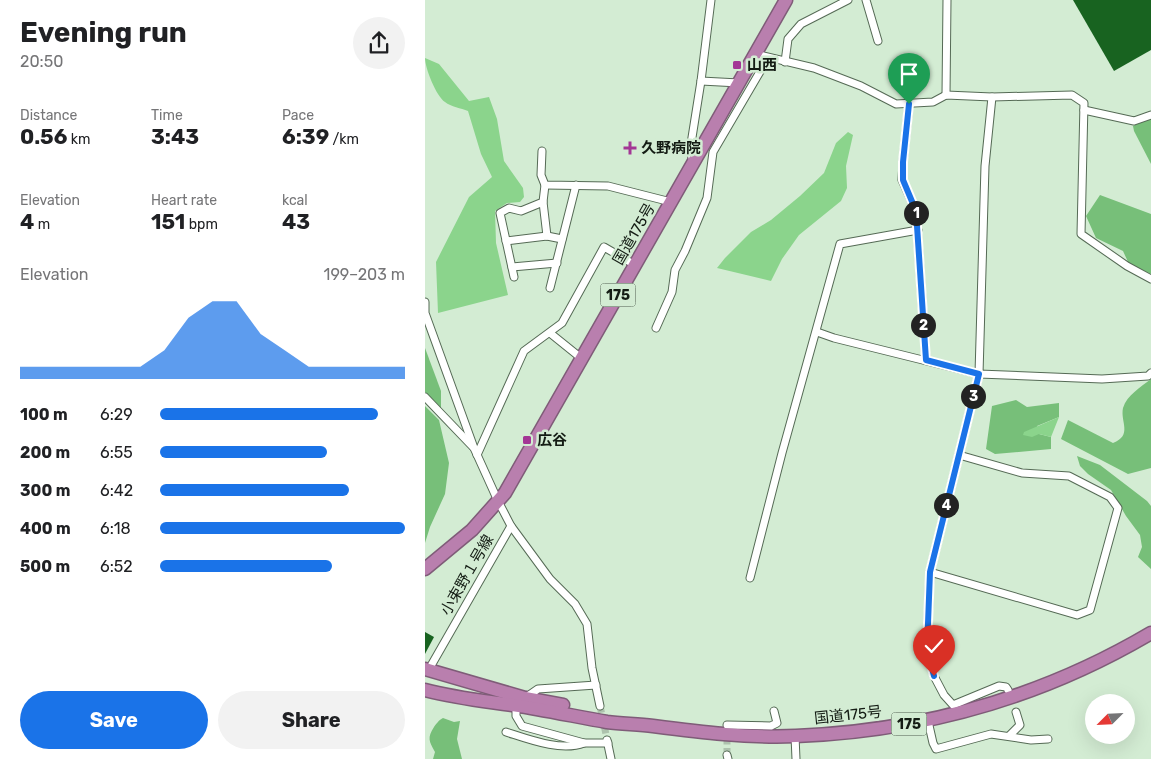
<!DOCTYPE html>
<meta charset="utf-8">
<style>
body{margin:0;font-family:Rubik,"Noto Sans JP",sans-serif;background:#f2f2f2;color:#202124;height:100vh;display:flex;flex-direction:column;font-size:19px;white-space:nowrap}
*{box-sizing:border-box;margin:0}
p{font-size:16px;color:#757577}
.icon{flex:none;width:28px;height:28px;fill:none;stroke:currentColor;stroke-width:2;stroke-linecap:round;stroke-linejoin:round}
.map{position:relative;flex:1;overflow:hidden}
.panel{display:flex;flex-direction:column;background:#fff;width:425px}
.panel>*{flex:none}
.needle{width:32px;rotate:246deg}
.fabs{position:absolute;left:660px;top:694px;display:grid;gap:10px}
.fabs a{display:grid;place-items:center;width:50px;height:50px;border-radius:50%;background:#fff;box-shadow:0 5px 20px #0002;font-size:25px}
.pin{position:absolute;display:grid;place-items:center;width:42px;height:42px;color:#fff;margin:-51px -21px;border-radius:50% 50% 50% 0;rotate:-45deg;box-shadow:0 0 5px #0007}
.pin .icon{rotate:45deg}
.km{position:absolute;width:25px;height:25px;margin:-12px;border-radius:50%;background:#222;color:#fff;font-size:14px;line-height:25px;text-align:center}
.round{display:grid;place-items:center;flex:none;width:52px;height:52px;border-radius:26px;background:#f2f2f2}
.summary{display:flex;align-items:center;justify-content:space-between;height:85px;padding:0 20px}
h1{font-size:28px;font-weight:700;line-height:38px}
.metrics{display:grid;grid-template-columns:repeat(3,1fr);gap:8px;height:85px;padding:5px 20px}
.metrics div{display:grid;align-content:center}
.metrics b{font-size:21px;font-weight:700}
.metrics small{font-size:14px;font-weight:400}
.metrics p{font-size:14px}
.chart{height:140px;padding:10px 20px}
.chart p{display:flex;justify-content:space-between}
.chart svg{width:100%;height:90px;margin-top:5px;fill:#1a73e8;opacity:.7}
.primary-button{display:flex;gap:10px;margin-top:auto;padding:10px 20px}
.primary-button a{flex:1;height:58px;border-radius:30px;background:#1a73e8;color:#fff;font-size:20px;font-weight:700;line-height:58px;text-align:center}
.primary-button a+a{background:#f2f2f2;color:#202124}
ul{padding:0 20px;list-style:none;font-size:16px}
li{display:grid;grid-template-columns:80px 60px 1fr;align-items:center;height:38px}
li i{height:12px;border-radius:6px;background:#1a73e8}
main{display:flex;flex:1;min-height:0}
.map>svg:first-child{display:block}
</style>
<main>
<section class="panel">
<div class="summary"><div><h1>Evening run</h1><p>20:50</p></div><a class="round"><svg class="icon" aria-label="share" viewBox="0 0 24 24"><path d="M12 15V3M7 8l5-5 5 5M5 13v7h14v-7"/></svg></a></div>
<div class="metrics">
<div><p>Distance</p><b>0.56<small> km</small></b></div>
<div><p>Time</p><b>3:43</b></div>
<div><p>Pace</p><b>6:39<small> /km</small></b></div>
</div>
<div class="metrics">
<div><p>Elevation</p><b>4<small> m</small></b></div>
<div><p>Heart rate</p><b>151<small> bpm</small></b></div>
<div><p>kcal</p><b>43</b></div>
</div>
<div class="chart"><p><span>Elevation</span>199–203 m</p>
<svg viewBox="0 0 160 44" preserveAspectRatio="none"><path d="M0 44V38L10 38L20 38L30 38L40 38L50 38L60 30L70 14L80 6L90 6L100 22L110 30L120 38L130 38L140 38L150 38L160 38V44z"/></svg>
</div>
<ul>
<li><b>100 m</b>6:29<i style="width:89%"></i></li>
<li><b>200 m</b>6:55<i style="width:68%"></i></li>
<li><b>300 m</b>6:42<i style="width:77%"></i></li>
<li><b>400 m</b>6:18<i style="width:100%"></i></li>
<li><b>500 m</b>6:52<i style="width:70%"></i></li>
</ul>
<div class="primary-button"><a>Save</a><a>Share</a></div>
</section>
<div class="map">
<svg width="726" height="759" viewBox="0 0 726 759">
<rect width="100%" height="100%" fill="#d3ecd3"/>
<g fill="#77bf79">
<path d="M726,118V164L709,131L708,126Z"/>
<path d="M675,195L726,214V274L704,264L698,251L671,238L661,216Z"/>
<path d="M0,348L16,391V409L0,392Z"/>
<path d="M726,379V468L703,474L636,439L643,420L688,443C708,435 695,422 698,408C702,395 716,387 726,379Z"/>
<path d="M591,400L602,407L634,403V417L612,426L614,434L626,437V449L570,454L561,449L567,406Z"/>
<path d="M0,406L14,420L24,463L20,494L5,527L0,543Z"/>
<path d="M652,456L675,465L722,501L726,506V569L713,557L717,547L715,535L701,516L686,490L663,474L655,466Z"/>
<path d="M18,718L29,722L35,721L32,739L37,759H8L10,752C4,741 2,738 9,727C12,723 13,721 18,718Z"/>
</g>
<g fill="#8bd48c">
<path d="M0,58L14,64L44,101L64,97L72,119L79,161L98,188L99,197L95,202L82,203L70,211L71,243L83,295L13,313L11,262L44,197L67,177L56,154L43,111C36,108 26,107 20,102C11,96 0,68 0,58Z"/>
<path d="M423,132L428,135L421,166L422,188L416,201L374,235L357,259L346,281L292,268L300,258L326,232L346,220L375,196L399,173L411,143Z"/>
<path d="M634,417L626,437L614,434L607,437L598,435L599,432Z"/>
</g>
<g fill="#186320">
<path d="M648,0H726V50L689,71Z"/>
<path d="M0,632L9,637L0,654Z"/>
</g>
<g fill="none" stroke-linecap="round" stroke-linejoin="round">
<g stroke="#adc2ad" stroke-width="7" stroke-dasharray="7 3.5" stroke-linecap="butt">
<path d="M175,706L182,739"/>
<path d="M302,755V733"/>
</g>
<defs>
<g id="street">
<path d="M441,0L453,41"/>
<path d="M330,54L389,68L436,86L471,104L508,102L521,95L567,97L647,95L659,103L656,234L702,266L726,279"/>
<path d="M360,62L363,39L376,24L423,0"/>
<path d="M276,81L314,83"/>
<path d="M521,95L522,0"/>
<path d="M567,97L560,166L554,374L505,572L502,649L509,676L519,695L528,705L574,686L581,687L583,690"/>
<path d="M484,104L478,162L477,180L491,211L501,360"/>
<path d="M659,110L709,121L726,115"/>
<path d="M117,151L116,175L120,185L183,186L246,202"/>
<path d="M268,161L265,150L276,81L286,0"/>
<path d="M118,202L122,236"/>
<path d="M81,241L122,236L137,239"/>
<path d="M87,267L132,263"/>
<path d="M89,277L75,213L84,208L96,211L118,202L120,185"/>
<path d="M125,288L151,185"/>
<path d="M0,302V313L49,448L73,501L86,526L125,579L150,604L162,624L167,668L175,706"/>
<path d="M231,328L247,292L250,270L260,251L282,198L288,152L343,58"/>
<path d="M392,332L409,338L554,374L677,379L723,376L726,373"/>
<path d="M125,333L156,358"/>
<path d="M0,397L48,447"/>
<path d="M52,455L99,351L137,323L179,247L210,265"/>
<path d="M505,572L652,615L665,610L693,508L685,497L644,476L597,473L534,455"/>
<path d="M325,578L357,453L415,244L493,230"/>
<path d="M7,664L86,526"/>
<path d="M100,698L113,689L171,685"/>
<path d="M91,705V716L97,726L159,743H183"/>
<path d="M503,721L508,743L511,749L566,734L606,740L623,739"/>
<path d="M302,725L346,726L352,723L349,711"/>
<path d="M81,732C103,739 136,752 159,743"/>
<path d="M370,736L371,759"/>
<path d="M584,736L595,725L591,712"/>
<path d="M182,740L186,759"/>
<path d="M302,755L303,759"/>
</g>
<g id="highway">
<path d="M0,569L47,530L80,493L361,0"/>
<path d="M0,669L100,698L138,705"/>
<path d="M0,690C37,700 74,702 112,709C135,713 159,718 182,722C197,724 213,724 228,726C275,732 322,738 371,736C498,731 616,698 726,633"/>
</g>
</defs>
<use href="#street" stroke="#556a55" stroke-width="9"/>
<use href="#highway" stroke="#7f5c78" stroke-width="15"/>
<use href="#street" stroke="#fff" stroke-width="7"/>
<use href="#highway" stroke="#b97fae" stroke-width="12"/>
</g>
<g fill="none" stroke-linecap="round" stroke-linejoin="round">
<defs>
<path id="route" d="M484,104L478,162V180L491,211L501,360L554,374L505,572L502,649L509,676"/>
</defs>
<use href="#route" stroke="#fff" stroke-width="10"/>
<use href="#route" stroke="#1a73e8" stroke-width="6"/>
</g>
<g fill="#a33695" stroke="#d3ecd3" stroke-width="2">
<rect x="307" y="60" width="10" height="10" rx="2.5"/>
<path d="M202.5 140.5h5v5h5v5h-5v5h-5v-5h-5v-5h5z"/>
<rect x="97" y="435" width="10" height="10" rx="2.5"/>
</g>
<g text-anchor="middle" stroke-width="5" stroke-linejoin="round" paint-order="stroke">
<g fill="#d3ecd3" stroke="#4d5a4d" stroke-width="1">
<rect x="175.5" y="283.5" width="35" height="23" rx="4"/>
<rect x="466.5" y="712.5" width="35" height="23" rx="4"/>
</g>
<g font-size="14" font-weight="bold" fill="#141c14">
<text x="193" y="300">175</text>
<text x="484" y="729">175</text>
</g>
<g font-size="15" font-weight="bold" fill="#141c14" stroke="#d3ecd3" text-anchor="start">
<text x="322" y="70">山西</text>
<text x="216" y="153">久野病院</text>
<text x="112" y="445">広谷</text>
</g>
<g font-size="15" fill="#141c14" stroke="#d3ecd3">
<text transform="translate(209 234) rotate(-60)" y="5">国道175号</text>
<text transform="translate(42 575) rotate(-60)" y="5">小束野１号線</text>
<text transform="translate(423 715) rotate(-6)" y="5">国道175号</text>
</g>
</g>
</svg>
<div class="fabs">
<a><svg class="needle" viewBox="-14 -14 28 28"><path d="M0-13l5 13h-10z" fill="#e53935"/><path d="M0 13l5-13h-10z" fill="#757577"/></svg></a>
</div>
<div class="pin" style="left:484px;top:104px;background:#1e9e55"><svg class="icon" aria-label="arrive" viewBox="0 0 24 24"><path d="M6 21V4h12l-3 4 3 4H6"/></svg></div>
<div class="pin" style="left:509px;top:676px;background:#d93025"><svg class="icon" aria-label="check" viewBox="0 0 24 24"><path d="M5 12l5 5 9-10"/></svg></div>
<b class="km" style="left:491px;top:213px">1</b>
<b class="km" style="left:498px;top:325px">2</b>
<b class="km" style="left:548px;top:396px">3</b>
<b class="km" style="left:521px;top:505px">4</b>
</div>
</main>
